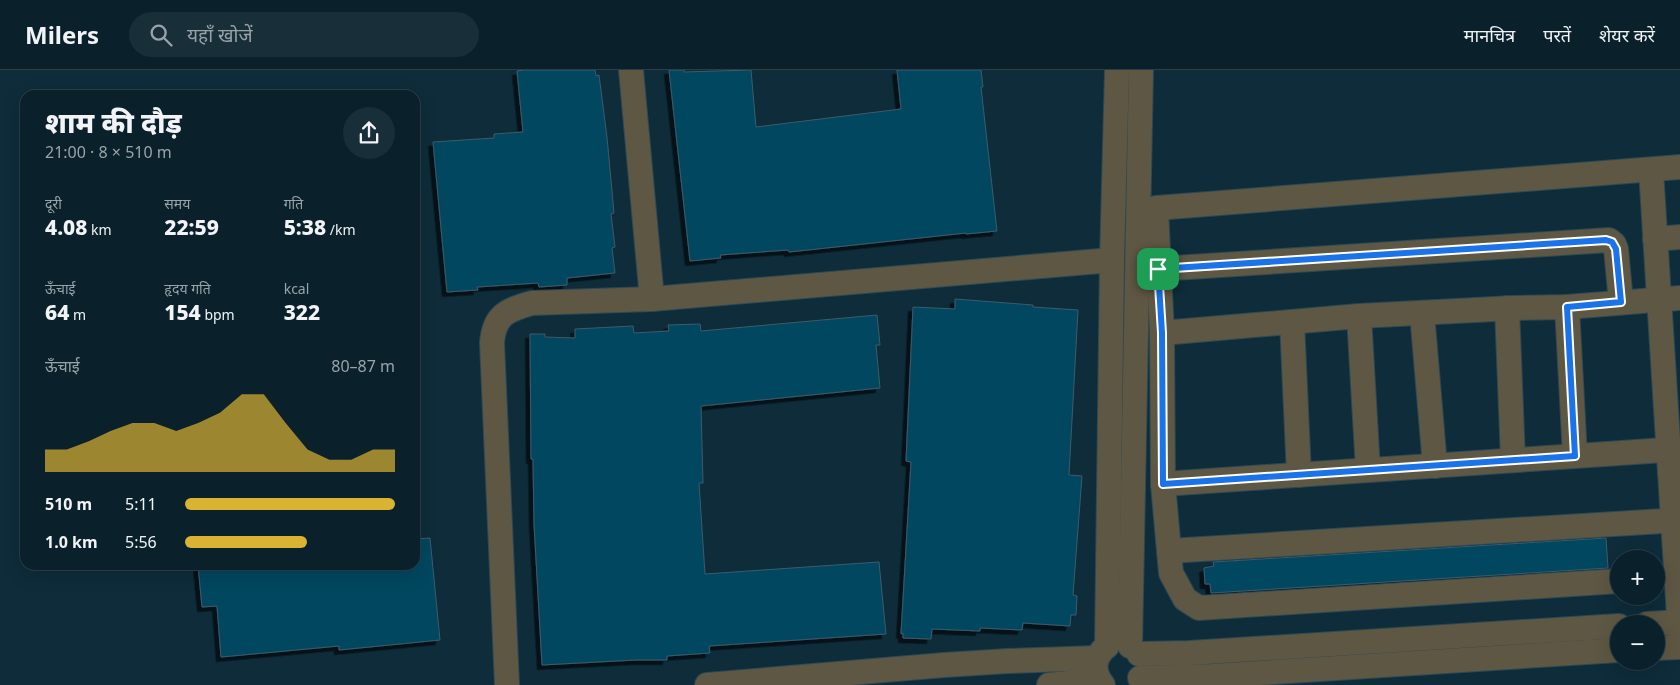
<!DOCTYPE html>
<html lang="hi">
<meta charset="utf-8">
<style>
body{margin:0;font-family:"Noto Sans","Noto Sans Devanagari",sans-serif;background:#182e38;color:#f1f3f6;height:100vh;display:flex;flex-direction:column;font-size:19px;white-space:nowrap}
*{box-sizing:border-box;margin:0}
p{font-size:16px;color:#99a3a9}
.icon{flex:none;width:28px;height:28px;fill:none;stroke:currentColor;stroke-width:2;stroke-linecap:round;stroke-linejoin:round}
.map{position:relative;flex:1;overflow:hidden}
.sheet{position:absolute;left:20px;top:20px;width:400px;height:480px;display:flex;flex-direction:column;background:#0a212c;border-radius:15px;box-shadow:0 5px 20px #0002,0 0 0 1px #2a3e48}
.sheet>*{flex:none}
.fabs{position:absolute;left:1610px;top:480px;display:grid;gap:10px}
.fabs a{display:grid;place-items:center;width:55px;height:55px;border-radius:50%;background:#0a212c;box-shadow:0 5px 20px #0002,0 0 0 1px #2a3e48;font-size:25px}
.pin{position:absolute;display:grid;place-items:center;width:42px;height:42px;color:#fff;margin:-21px;border-radius:10px;box-shadow:0 2px 8px #0006}
.round{display:grid;place-items:center;flex:none;width:52px;height:52px;border-radius:26px;background:#182e38}
.summary{display:flex;align-items:center;justify-content:space-between;height:85px;padding:0 25px}
h1{font-size:28px;font-weight:800;line-height:38px}
.stats{display:grid;grid-template-columns:repeat(3,1fr);gap:8px;height:85px;padding:5px 25px}
.stats div{display:grid;align-content:center}
.stats b{font-size:21px;font-weight:800}
.stats small{font-size:14px;font-weight:400}
.stats p{font-size:14px}
.chart{height:140px;padding:10px 25px}
.chart p{display:flex;justify-content:space-between}
.chart svg{width:100%;height:90px;margin-top:5px;fill:#dab333;opacity:.7}
ul{padding:0 25px;list-style:none;font-size:16px}
li{display:grid;grid-template-columns:80px 60px 1fr;align-items:center;height:38px}
li i{height:12px;border-radius:6px;background:#dab333}
header{display:flex;align-items:center;gap:30px;box-sizing:border-box;height:70px;padding:0 25px;background:#0a212c;border-bottom:1px solid #2a3e48}
header strong{font-size:24px}
nav{display:flex;gap:28px;margin-inline-start:auto;font-size:18px}
.search{width:350px;height:45px;background:#182e38;display:flex;align-items:center;gap:12px;box-sizing:border-box;padding:0 18px;border-radius:28px;color:#99a3a9;font-size:19px}
.map>svg:first-child{display:block}
</style>
<header>
<strong>Milers</strong>
<div class="search"><svg class="icon" aria-label="search" viewBox="0 0 24 24"><circle cx="10" cy="10" r="6"/><path d="M15 15l6 6"/></svg>यहाँ खोजें</div>
<nav><a>मानचित्र</a><a>परतें</a><a>शेयर करें</a></nav>
</header>
<div class="map">
<svg width="1680" height="615" viewBox="0 0 1680 615">
<defs>
<filter id="shadow"><feDropShadow dx="-4.5" dy="4.5" stdDeviation="0" flood-color="#0009"/></filter>
</defs>
<rect width="100%" height="100%" fill="#0e2c3a"/>
<g fill="#04465f" stroke="#3d5b6b" filter="url(#shadow)">
<path d="M524,0H595L596,6L599,5L607,67L614,143L611,144L615,177L612,178L615,203L567,208V215L539,217L538,213L477,217L478,220L447,222L433,72L494,68V64L523,62L517,1Z"/>
<path d="M669,0H684V2L751,0L756,57L901,39L897,0H981L983,17H981L997,161L966,164V163L789,182L788,180L720,185L721,188L690,191Z"/>
<path d="M955,229L1033,235V237L1078,240L1069,405L1082,406L1073,525L1077,526L1076,545H1071L1070,556L1023,553L1022,560L980,558V561L932,559L931,569L903,568V563L901,564L911,392L906,391L913,237L955,239Z"/>
<path d="M877,245L880,275H876L880,318L701,336L703,413H699L705,504L879,492L886,564L709,576L710,583L667,586V590H636L542,595L534,454L533,389H531L530,264H545V267L575,268V259L633,256L634,263L669,261L668,255L700,254L701,261Z"/>
<path d="M430,468L440,570L339,580V576L221,587L217,536L202,537L198,495H415V469Z"/>
<path d="M1606,468L1608,498L1211,523L1210,514H1205L1204,498L1214,496L1213,492Z"/>
</g>
<g fill="none" stroke-linecap="round" stroke-linejoin="round">
<defs>
<g id="minor">
<path d="M631,0L652,229"/>
<path d="M1651,100L1680,562"/>
<path d="M1655,169L1680,167"/>
<path d="M1158,199L1609,170L1614,174L1616,179L1621,232"/>
<path d="M1567,237L1575,386"/>
<path d="M1507,238L1513,390"/>
<path d="M1422,243L1435,396"/>
<path d="M1359,246L1368,400"/>
<path d="M1292,252L1299,405"/>
<path d="M1162,263L1156,138L1680,97"/>
<path d="M1163,414L1680,379"/>
<path d="M1169,481L1680,450"/>
<path d="M1619,511L1199,538L1185,529L1171,503L1163,414L1162,263L1359,246L1514,238L1567,237L1680,228"/>
<path d="M1647,554L1680,552"/>
<path d="M1107,576L1112,190L1117,0"/>
<path d="M1130,576L1141,0"/>
<path d="M1656,578L1680,577"/>
<path d="M1139,584L1189,583L1619,556"/>
<path d="M1140,608L1212,606L1619,580"/>
<path d="M507,615L492,273C494,245 507,240 532,233L652,229L1112,190"/>
<path d="M707,615L944,595L1008,591L1097,588"/>
<path d="M1049,615L1099,610"/>
<path d="M1103,615C1092,602 1093,587 1107,576"/>
</g>
</defs>
<use href="#minor" stroke="#2c4855" stroke-width="26"/>
<use href="#minor" stroke="#5e5743" stroke-width="24"/>
</g>
<g fill="none" stroke-linecap="round" stroke-linejoin="round">
<defs>
<path id="route" d="M1606,170L1612,172L1616,179L1621,232L1567,237L1575,386L1163,414L1162,263L1158,199Z"/>
</defs>
<use href="#route" stroke="#fff" stroke-width="10"/>
<use href="#route" stroke="#1a73e8" stroke-width="6"/>
</g>
</svg>
<div class="fabs">
<a>+</a>
<a>−</a>
</div>
<div class="pin" style="left:1158px;top:199px;background:#1e9e55"><svg class="icon" aria-label="arrive" viewBox="0 0 24 24"><path d="M6 21V4h12l-3 4 3 4H6"/></svg></div>
<section class="sheet">
<div class="summary"><div><h1>शाम की दौड़</h1><p>21:00 · 8 × 510 m</p></div><a class="round"><svg class="icon" aria-label="share" viewBox="0 0 24 24"><path d="M12 15V3M7 8l5-5 5 5M5 13v7h14v-7"/></svg></a></div>
<div class="stats">
<div><p>दूरी</p><b>4.08<small> km</small></b></div>
<div><p>समय</p><b>22:59</b></div>
<div><p>गति</p><b>5:38<small> /km</small></b></div>
</div>
<div class="stats">
<div><p>ऊँचाई</p><b>64<small> m</small></b></div>
<div><p>हृदय गति</p><b>154<small> bpm</small></b></div>
<div><p>kcal</p><b>322</b></div>
</div>
<div class="chart"><p><span>ऊँचाई</span>80–87 m</p>
<svg viewBox="0 0 160 44" preserveAspectRatio="none"><path d="M0 44V33L10 33L20 29L30 24L40 20L50 20L60 24L70 20L80 15L90 6L100 6L110 20L120 33L130 38L140 38L150 33L160 33V44z"/></svg>
</div>
<ul>
<li><b>510 m</b>5:11<i style="width:100%"></i></li>
<li><b>1.0 km</b>5:56<i style="width:58%"></i></li>
</ul>
</section>
</div>
